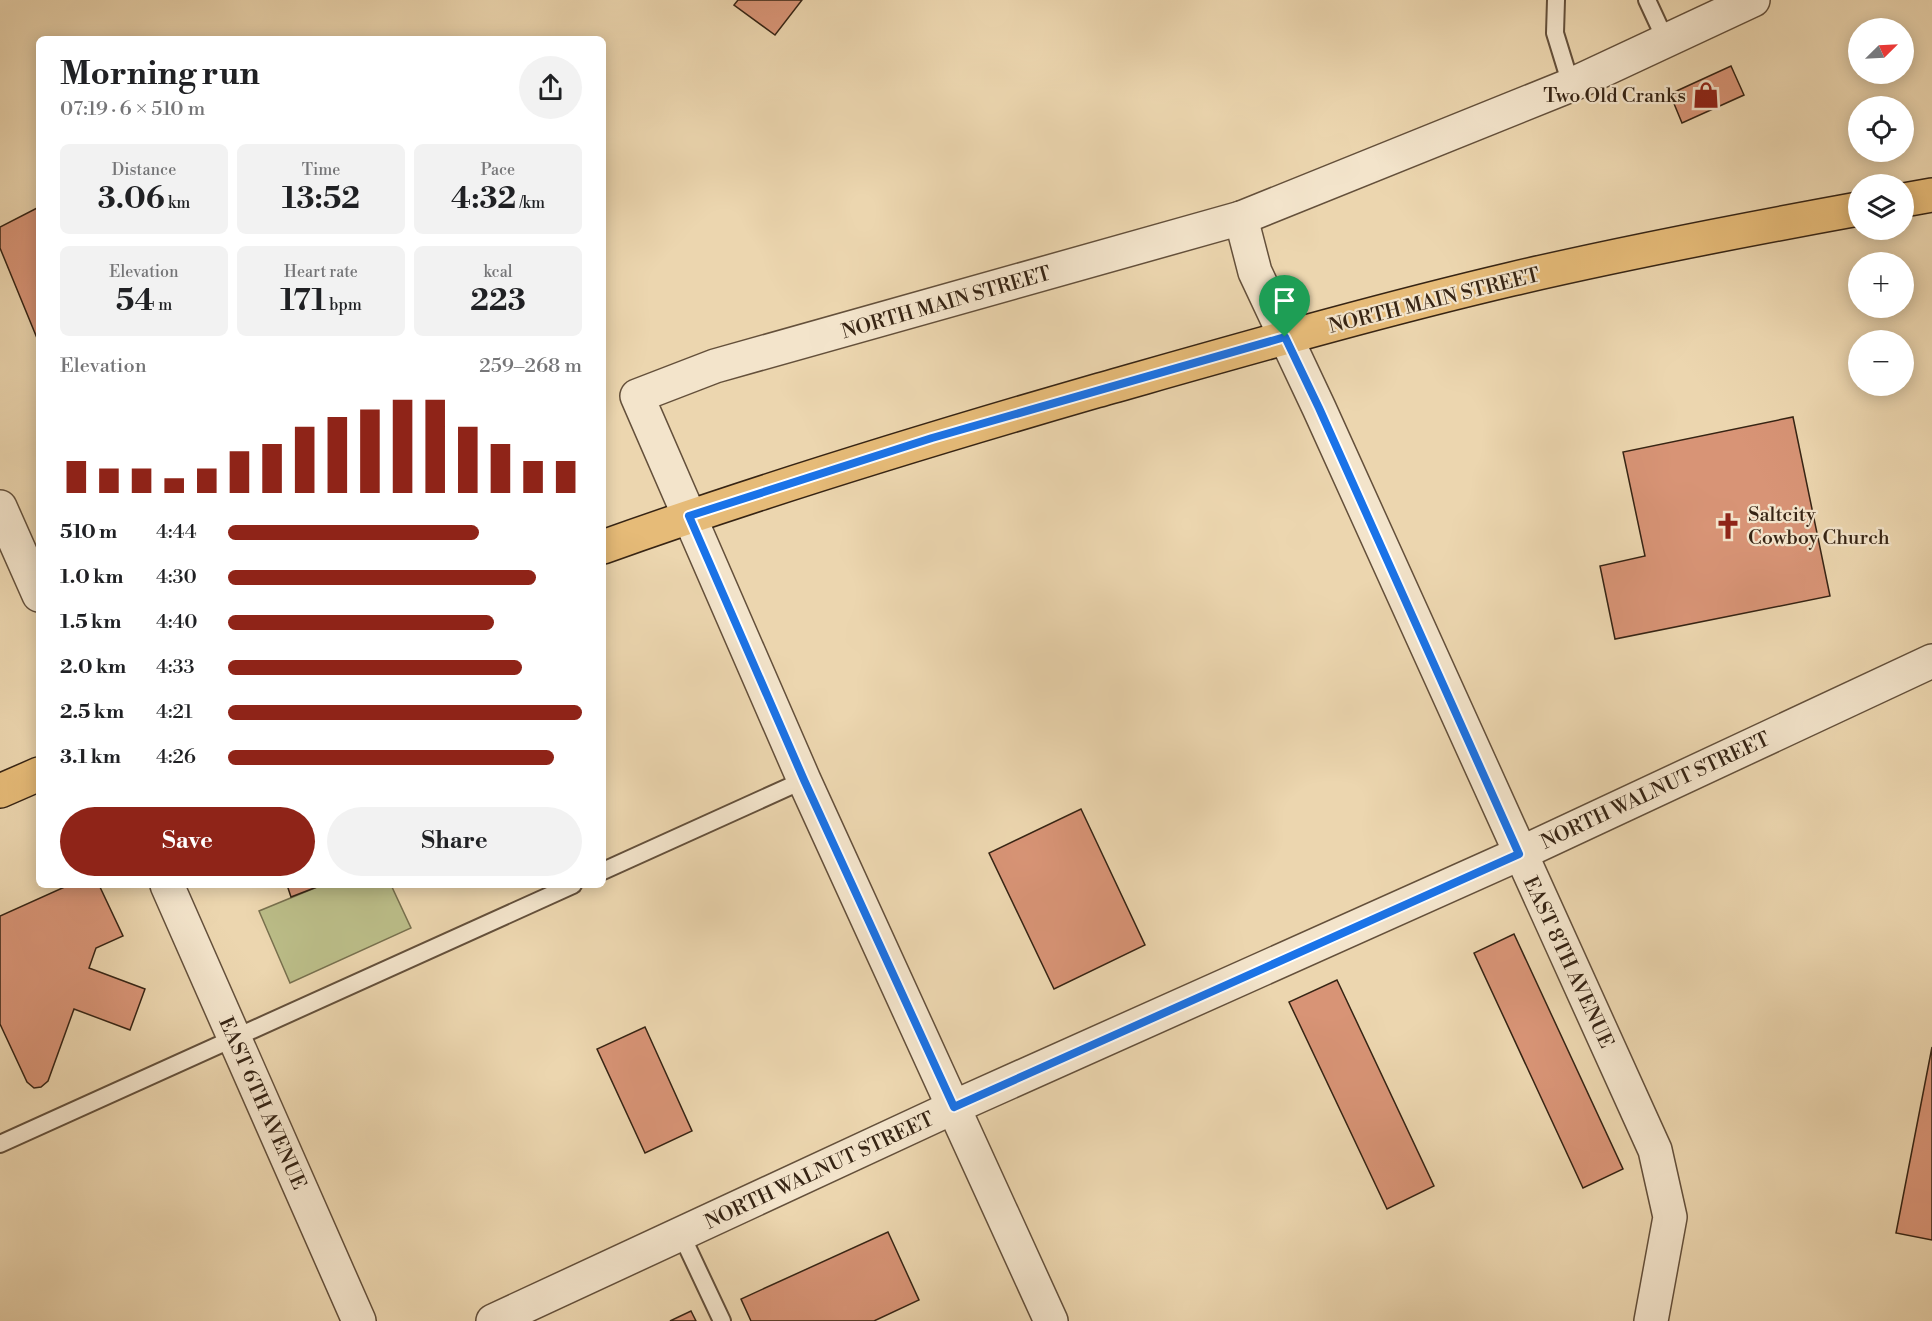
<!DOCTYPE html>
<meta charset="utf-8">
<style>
body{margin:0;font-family:"Libre Bodoni",serif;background:#f2f2f2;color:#202124;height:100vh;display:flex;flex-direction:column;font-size:22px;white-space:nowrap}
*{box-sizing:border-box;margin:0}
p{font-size:20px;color:#757577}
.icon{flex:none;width:33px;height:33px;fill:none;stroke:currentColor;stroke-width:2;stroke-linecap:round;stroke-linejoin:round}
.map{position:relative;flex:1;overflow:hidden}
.sheet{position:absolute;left:36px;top:36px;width:570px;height:852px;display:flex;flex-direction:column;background:#fff;border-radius:9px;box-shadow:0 3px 15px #0003}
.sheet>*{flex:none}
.needle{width:39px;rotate:66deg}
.buttons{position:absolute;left:1848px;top:18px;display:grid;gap:12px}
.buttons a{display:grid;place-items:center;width:66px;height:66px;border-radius:50%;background:#fff;box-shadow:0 3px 15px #0003;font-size:30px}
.pin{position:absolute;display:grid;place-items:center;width:51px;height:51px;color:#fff;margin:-62px -26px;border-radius:50% 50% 50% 0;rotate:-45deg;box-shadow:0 0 6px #0007}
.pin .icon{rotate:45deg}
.round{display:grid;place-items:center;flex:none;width:63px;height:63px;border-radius:32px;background:#f2f2f2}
.headline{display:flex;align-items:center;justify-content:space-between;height:102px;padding:0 24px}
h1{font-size:33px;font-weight:700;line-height:45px}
.metrics{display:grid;grid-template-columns:repeat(3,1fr);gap:9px;height:102px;padding:6px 24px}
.metrics div{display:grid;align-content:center;border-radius:9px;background:#f2f2f2;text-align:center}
.metrics b{font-size:30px;font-weight:700}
.metrics small{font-size:16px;font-weight:400}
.metrics p{font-size:16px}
.chart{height:168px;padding:12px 24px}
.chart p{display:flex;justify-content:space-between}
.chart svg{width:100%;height:108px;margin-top:6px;stroke:#8f2418;stroke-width:6}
.action{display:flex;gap:12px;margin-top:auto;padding:12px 24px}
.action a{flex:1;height:69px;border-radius:36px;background:#8f2418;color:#fff;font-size:24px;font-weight:700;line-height:69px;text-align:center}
.action a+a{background:#f2f2f2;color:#202124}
ul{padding:0 24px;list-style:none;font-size:20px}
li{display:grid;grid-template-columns:96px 72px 1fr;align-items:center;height:45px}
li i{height:15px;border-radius:8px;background:#8f2418}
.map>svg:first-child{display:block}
</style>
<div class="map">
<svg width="1932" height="1321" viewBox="0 0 1932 1321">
<rect width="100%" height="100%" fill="#ecd6af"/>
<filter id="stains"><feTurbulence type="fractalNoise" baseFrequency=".00333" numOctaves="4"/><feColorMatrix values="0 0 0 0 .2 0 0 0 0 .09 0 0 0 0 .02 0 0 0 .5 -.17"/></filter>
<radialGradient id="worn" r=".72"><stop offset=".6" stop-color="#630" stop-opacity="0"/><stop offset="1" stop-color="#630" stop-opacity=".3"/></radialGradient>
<path fill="#bbbd88" stroke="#78704e" stroke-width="1.5" d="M322,885H391L411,928L290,983L259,911Z"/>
<g fill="#d89476" stroke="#362414" stroke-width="1.5">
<path d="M738,0H802L775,35L734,5Z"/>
<path d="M1731,66L1744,95L1682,123L1670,94Z"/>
<path d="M39,207V343L0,248V227Z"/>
<path d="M1793,417L1830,596L1615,639L1600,566L1645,556L1623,452Z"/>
<path d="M1081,809L1145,945L1054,989L989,853Z"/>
<path d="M69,885H99L123,936L96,948L89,968L145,989L130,1030L74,1009L48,1081L41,1087L34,1088L27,1082L0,1024V916Z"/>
<path d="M287,885H322L291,897Z"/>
<path d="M1514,934L1623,1169L1583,1188L1474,953Z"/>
<path d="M1337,980L1434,1186L1387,1209L1289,1002Z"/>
<path d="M645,1027L692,1131L645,1153L597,1049Z"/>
<path d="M1932,1047V1240L1896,1233Z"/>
<path d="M888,1232L919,1300L874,1321H751L741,1299Z"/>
<path d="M691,1311L696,1321H670Z"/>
</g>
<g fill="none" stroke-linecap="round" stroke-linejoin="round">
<defs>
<g id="service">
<path d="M1556,0L1555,33L1571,85"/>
<path d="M1647,0L1666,41"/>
<path d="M603,871L804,780"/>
<path d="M0,1144L573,885"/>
<path d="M681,1234L722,1321"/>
</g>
<g id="minor">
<path d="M1241,218L1255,272L1319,408L1655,1150L1670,1217L1651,1321"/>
<path d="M493,1321L954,1107L1519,854L1932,661"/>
<path d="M1051,1321L804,780L637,396L715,366L1241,218L1571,85L1753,0"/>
</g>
<g id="tertiary">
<path d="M0,507L39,595"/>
<path d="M167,885L359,1321"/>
</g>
<g id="primary">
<path d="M1904,200L1932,195"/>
<path d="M603,547C765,489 930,439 1096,391C1234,352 1372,312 1512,279C1627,252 1743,230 1858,209"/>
<path d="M0,791L39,774"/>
</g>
</defs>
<use href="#service" stroke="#64503b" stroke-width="20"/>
<use href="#minor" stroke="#64503b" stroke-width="36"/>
<use href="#tertiary" stroke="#64503b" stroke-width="36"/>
<use href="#primary" stroke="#362414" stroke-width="36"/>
<use href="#service" stroke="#f3e4cb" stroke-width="16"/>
<use href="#minor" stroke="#f3e4cb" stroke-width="33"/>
<use href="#tertiary" stroke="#f3e4cb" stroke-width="33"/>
<use href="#primary" stroke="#e6bb78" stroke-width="33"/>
</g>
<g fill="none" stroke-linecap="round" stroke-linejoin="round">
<defs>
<path id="route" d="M1285,337L1319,408L1519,854L954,1107L804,780L689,516L932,438Z"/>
</defs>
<use href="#route" stroke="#fff" stroke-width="12"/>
<use href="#route" stroke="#1a73e8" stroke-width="8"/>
</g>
<defs>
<symbol id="shop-bare" viewBox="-9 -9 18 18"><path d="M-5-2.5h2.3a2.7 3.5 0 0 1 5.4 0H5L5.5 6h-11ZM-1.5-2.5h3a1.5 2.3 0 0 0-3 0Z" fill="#8f2418" stroke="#f3e4cb" stroke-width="2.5" paint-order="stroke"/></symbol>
<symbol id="church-bare" viewBox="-9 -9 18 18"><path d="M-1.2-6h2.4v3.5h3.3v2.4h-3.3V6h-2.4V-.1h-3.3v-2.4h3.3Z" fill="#8f2418" stroke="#f3e4cb" stroke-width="2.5" paint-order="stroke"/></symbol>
</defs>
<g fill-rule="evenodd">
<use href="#shop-bare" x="1687" y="76" width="38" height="38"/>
<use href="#church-bare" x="1709" y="507" width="38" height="38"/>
</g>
<g text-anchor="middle" stroke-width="4.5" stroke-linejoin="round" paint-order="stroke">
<g font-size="20" fill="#362414" stroke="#f3e4cb" text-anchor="end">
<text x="1686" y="102">Two Old Cranks</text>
<text x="1748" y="521" text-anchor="start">Saltcity<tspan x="1748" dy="23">Cowboy Church</tspan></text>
</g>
<g font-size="20" fill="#362414" stroke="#f3e4cb">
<text transform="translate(1434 300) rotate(-14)" y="7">NORTH MAIN STREET</text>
<text transform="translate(946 302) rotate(-16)" y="7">NORTH MAIN STREET</text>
<text transform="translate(1655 790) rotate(-25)" y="7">NORTH WALNUT STREET</text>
<text transform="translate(1569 962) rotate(65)" y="7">EAST 8TH AVENUE</text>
<text transform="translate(263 1103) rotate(66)" y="7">EAST 6TH AVENUE</text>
<text transform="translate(819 1170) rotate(-25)" y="7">NORTH WALNUT STREET</text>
</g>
</g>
<rect width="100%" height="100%" filter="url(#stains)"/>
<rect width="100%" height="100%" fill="url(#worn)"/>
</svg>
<div class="buttons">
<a><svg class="needle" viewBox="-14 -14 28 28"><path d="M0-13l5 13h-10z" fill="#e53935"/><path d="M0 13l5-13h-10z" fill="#757577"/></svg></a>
<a><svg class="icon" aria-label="locate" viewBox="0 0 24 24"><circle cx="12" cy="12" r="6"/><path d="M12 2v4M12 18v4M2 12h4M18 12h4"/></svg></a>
<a><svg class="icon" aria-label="layers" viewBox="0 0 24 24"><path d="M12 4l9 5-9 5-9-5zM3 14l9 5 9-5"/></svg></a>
<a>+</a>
<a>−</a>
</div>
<div class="pin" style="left:1285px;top:337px;background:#1e9e55"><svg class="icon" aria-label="arrive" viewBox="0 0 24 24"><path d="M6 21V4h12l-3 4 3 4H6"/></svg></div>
<section class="sheet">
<div class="headline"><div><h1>Morning run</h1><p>07:19 · 6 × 510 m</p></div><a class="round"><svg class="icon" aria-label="share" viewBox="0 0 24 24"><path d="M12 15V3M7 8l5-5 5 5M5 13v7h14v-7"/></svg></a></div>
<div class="metrics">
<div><p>Distance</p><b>3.06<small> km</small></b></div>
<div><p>Time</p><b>13:52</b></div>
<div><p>Pace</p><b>4:32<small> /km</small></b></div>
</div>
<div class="metrics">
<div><p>Elevation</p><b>54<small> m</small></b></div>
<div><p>Heart rate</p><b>171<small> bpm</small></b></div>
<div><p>kcal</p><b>223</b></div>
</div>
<div class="chart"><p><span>Elevation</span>259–268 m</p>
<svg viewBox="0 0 160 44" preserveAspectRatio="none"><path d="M5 44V31M15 44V34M25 44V34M35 44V38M45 44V34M55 44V27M65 44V24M75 44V17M85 44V13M95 44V10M105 44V6M115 44V6M125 44V17M135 44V24M145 44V31M155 44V31"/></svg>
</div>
<ul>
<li><b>510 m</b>4:44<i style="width:71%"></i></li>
<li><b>1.0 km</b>4:30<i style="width:87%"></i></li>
<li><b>1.5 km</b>4:40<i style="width:75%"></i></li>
<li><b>2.0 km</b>4:33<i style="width:83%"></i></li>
<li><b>2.5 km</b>4:21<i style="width:100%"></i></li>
<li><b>3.1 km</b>4:26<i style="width:92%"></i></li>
</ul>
<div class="action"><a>Save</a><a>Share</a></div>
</section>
</div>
